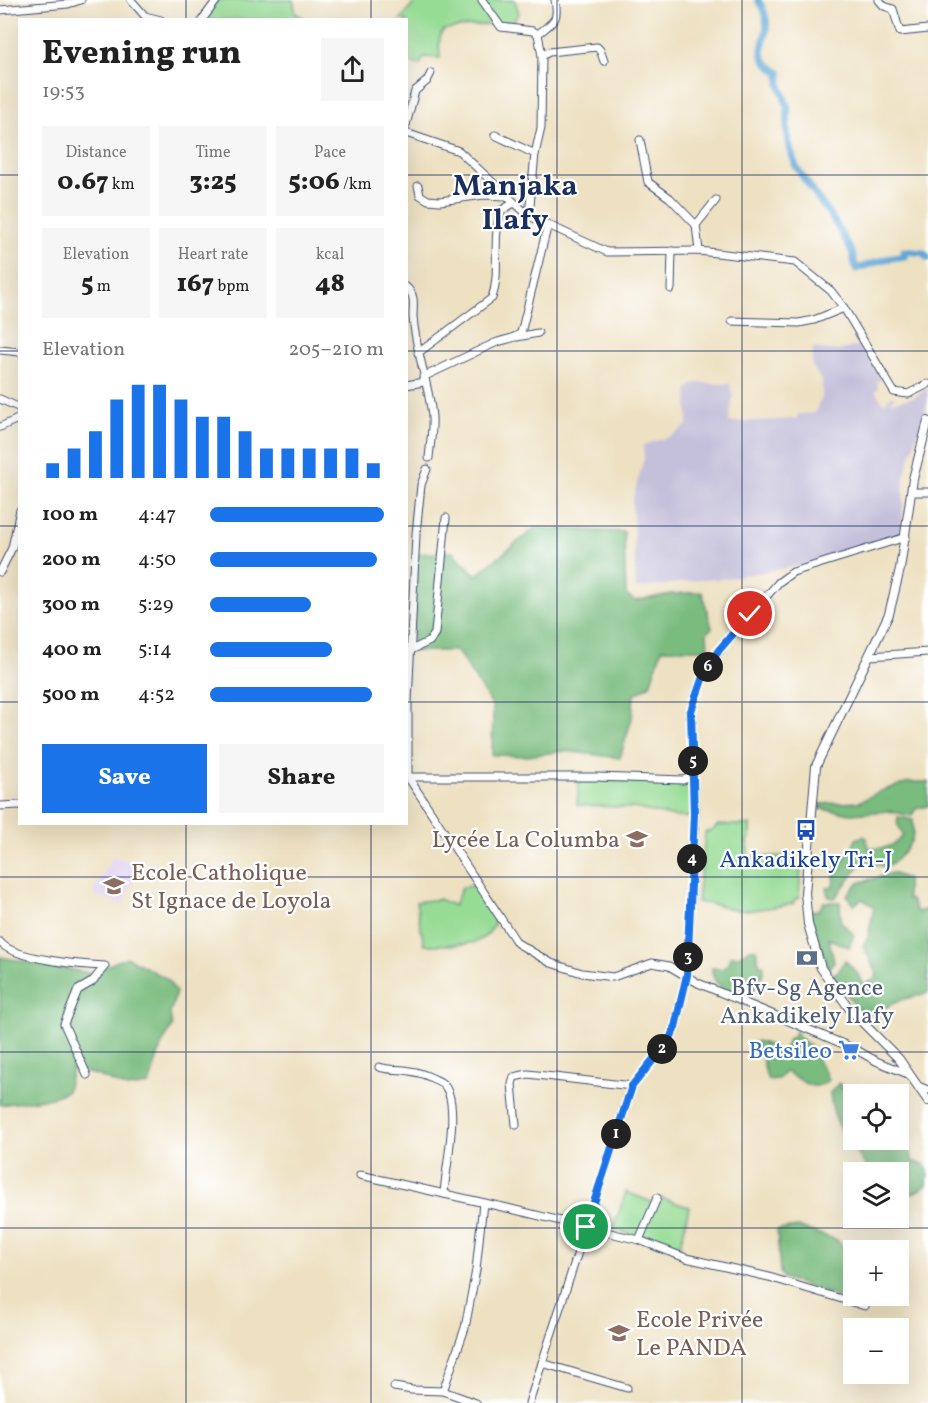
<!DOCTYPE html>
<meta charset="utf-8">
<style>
body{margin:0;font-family:Vollkorn,serif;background:#f6f6f6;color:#222;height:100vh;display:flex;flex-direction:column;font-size:22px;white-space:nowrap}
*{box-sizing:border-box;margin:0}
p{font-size:20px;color:#767676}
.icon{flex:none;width:33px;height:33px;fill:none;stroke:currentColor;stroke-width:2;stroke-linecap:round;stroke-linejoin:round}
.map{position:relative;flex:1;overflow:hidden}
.sheet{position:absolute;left:18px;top:18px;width:390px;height:807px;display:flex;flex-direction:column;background:#fff;border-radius:0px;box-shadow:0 6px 24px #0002}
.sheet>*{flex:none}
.fabs{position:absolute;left:843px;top:1084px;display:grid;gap:12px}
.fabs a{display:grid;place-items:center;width:66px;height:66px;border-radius:0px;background:#fff;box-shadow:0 6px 24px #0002;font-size:30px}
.pin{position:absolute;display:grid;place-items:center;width:51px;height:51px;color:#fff;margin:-26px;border:3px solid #fff;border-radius:50%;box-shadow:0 2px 6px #0007}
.km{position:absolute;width:30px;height:30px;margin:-15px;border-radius:50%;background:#222;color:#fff;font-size:16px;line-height:30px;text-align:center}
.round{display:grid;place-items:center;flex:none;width:63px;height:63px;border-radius:0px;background:#f6f6f6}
.overview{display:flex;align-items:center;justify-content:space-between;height:102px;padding:0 24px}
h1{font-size:33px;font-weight:800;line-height:45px}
.figures{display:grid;grid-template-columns:repeat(3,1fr);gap:9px;height:102px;padding:6px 24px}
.figures div{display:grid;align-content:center;border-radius:0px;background:#f6f6f6;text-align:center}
.figures b{font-size:26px;font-weight:800}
.figures small{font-size:16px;font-weight:400}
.figures p{font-size:16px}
.chart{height:168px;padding:12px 24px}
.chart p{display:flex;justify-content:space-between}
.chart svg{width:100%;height:108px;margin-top:6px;stroke:#1a73e8;stroke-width:6}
.cta{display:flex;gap:12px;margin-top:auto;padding:12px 24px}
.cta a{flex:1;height:69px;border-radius:0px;background:#1a73e8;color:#fff;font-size:24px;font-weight:800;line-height:69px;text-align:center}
.cta a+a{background:#f6f6f6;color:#222}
ul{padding:0 24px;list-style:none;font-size:20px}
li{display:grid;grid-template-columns:96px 72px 1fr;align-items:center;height:45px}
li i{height:15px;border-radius:8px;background:#1a73e8}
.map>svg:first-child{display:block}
</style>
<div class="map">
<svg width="928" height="1403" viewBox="0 0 928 1403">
<rect width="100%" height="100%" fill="#fff"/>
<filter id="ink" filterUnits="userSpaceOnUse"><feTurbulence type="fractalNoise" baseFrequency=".0167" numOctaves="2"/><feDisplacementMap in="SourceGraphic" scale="12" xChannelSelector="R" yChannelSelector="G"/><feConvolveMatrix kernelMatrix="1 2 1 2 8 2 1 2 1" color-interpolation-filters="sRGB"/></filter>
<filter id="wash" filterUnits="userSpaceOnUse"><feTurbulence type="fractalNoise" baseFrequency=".008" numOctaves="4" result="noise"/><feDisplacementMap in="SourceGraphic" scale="24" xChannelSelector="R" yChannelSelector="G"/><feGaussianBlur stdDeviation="1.35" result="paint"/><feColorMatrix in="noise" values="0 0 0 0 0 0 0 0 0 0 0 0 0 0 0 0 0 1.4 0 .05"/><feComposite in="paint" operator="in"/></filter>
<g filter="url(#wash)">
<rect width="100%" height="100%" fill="#eee1c2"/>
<path fill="#e2d4f3" d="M113,856L137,864L135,878L123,905L92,894Z"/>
<path fill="#c5c0da" d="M860,345L882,380L877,381L878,389L875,391L884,403L892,395L895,397L890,401L891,402L915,397L928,388V401L904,477L902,532L881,543L811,564L715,580L714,578L636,589L632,501L644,458L643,445L671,436L686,426L688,422L687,390L695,383L730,384L733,397L729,422L797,419L798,414L815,413L819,402L822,398V382L812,366L813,348L838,351Z"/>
<g fill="#97dc95" stroke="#59867a" stroke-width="1.5">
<path d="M217,0H293L296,14L303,17V19L202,20Z"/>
<path d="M417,0H515L519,14L512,22C503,23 447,28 444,30C437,36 440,50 440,58L424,57L420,65L407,62L406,20H400Z"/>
<path d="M579,781L659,782L690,785L692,817H675L633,808L577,805Z"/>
<path d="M718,825H750V838L747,840L748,857L793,856L791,866L801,867L799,897L794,900L793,904L753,910H735L718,905L697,902C699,879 704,856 705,832L712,831Z"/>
<path d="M476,886L496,917C488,953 452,943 424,945L416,902L439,899L454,906L462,887Z"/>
<path d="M626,1192L657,1204L661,1198L689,1207L679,1251L613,1229Z"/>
</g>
<g fill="#79bc7e" stroke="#4a766e" stroke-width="1.5">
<path d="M535,528L624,532L626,595L635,601L671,594L702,592L712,628L707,632L708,649H662L650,685L634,695L632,718L620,758L564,751L527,756L492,755L493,707L457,651H412L416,554L453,552L476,575Z"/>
<path d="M909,782H928V806L917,808L911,816L889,811L852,814L821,809V804L859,802L881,791Z"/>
<path d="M898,817L913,820C913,826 914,833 912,839C909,847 895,864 886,866C880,867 874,863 868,861L860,865L835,898L829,897L827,893V888L833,886L835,870L851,851L856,839L863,836L867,838L868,847C880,851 897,846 903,835L897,823Z"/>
<path d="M892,873L907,879V899L911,900L917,912L928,909V993L900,1000L869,1016L858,1009L831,975L839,971L845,960L858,974L862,984L875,980L877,973L863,946L868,937L874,907L862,899L854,905L847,895L858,883Z"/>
<path d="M824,902H840L841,922L854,935L849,947L829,939L834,962L828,968L809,911L819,910Z"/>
<path d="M750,949H756L759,964L764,966C761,987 756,992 735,996C724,991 711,981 712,968L722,969L729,963L730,956H739Z"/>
<path d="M0,957L90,973L127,957L167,979L176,992L170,1014L172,1027L161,1046L149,1085L127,1088L96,1075L72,1069L67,1091L51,1098L0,1105Z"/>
<path d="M796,1030L798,1037L810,1045C814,1058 824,1066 828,1080C811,1095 802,1078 785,1072L778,1079L768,1080C764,1071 764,1061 760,1052L754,1051L751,1045L757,1041L772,1046L781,1056L789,1038H792Z"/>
<path d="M839,1083L844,1091L853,1092L861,1095H854V1140H898L899,1137L909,1150L913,1162L924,1164L928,1170L927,1185L899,1202L898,1173H869C863,1157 851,1147 843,1134C836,1123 831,1106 830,1093Z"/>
<path d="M798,1227L837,1240L844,1248L853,1273L855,1303L783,1278L780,1272L777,1230Z"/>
</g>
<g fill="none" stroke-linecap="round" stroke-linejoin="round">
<path stroke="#5fa6d6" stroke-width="7" d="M758,0C764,9 768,21 766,32C763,44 758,54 768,64C771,67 776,70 780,73V86L788,107L787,131L790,148L796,167L834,221L852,252L856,269L886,259L905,256L904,251L924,253L928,258"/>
</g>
</g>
<g filter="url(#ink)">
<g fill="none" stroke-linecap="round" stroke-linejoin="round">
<defs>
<g id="minor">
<path d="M131,0L145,16L161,20"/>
<path d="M482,0L501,27L533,31L538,34L542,56"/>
<path d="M879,0L884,6L893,9L900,32L928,29"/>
<path d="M0,10L68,4L81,0"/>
<path d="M202,20L217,0"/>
<path d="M538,34C554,21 559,21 555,0"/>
<path d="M406,125L415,91L427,81L431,73"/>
<path d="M406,133L459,151L529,216L607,252L699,251L795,262L831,291L844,308L894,392L908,394L928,384"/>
<path d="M495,135L535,154"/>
<path d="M640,140L648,182L670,198L696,225"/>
<path d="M418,186L420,195L428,200L440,201L484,195L506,196"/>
<path d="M529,216L535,154L541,128L542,56L549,52L597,47L600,50L604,61"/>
<path d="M699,251L696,225L716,200"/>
<path d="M406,287C416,295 413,305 413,316C415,350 429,383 432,417C433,430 430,445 429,458"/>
<path d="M671,289L672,251"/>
<path d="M732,321L799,323L814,320L844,308"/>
<path d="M517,337L538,333"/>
<path d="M0,350L20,352"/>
<path d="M418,353L492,298C502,269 490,240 502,210L514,203"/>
<path d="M423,377C447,366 471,354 495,343C504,339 513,340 521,333L548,224"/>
<path d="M406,385L424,382"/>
<path d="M0,399L20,408"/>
<path d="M0,427L20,418"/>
<path d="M427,469L421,485L416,534L408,702V777L517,943L551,963L582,973L613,977L652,963L669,966L698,983L855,1049L876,1061L908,1074"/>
<path d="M911,492H928"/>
<path d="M0,572L12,548L20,510"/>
<path d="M411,650L430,641L435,633L446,518"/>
<path d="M870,656L928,652"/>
<path d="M406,777H597L683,780L691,777L693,771"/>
<path d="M0,806L20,805"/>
<path d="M0,942C12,959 83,965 105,966L92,982L78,990L64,1024L87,1075"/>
<path d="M379,1067C390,1071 399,1068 410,1071C417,1072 426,1075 432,1078C436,1080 442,1082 444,1085C461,1104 445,1169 444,1194"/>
<path d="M918,1086L928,1090"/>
<path d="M516,1125L512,1084L514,1077L528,1074L632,1086"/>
<path d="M360,1175L507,1208L639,1240L686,1258L769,1277L865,1306"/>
<path d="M639,1240L657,1198"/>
<path d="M542,1363L627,1388"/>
<path d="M394,1387L412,1390L443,1391L476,1403"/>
<path d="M443,1391L465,1328L476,1270L483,1203"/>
<path d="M529,1403L632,1086L670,1039L675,1027L687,975L695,814L691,711L698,689L705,671L723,646L779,582L793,572L906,537"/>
</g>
<path id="major" d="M928,421L913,479L900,569L889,614L816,766L805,893L808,924L821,968L851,1011L899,1059L928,1101"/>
</defs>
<use href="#minor" stroke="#3b4a6d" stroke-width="9"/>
<use href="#major" stroke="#3b4a6d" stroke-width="10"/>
<use href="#minor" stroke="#fff" stroke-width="7"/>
<use href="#major" stroke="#fff" stroke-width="8"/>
</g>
</g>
<g fill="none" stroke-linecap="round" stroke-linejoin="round" filter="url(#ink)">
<defs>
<path id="route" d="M586,1227L632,1086L670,1039L675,1027L687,975L694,814L691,711L705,671L719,650L750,614"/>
</defs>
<use href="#route" stroke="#fff" stroke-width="12"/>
<use href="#route" stroke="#1a73e8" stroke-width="8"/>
</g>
<path fill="none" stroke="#1b2f5e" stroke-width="1.5" stroke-opacity="0.55" d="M186,0V20M371,0V20M557,0V1403M742,0V1403M0,175H20M406,175H928M0,351H20M406,351H928M0,526H20M406,526H928M0,702H20M406,702H928M186,824V1403M371,824V1403M0,877H928M0,1052H928M0,1228H928"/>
<defs>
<symbol id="bus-bare" viewBox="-9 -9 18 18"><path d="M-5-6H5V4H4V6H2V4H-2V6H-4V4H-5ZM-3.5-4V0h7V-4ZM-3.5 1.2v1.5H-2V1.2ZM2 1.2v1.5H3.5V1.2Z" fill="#1a4fb4" stroke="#fff" stroke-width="2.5" paint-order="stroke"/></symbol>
<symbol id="school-bare" viewBox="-9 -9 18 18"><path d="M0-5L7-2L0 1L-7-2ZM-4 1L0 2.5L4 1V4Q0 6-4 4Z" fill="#8d6e63" stroke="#fff" stroke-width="2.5" paint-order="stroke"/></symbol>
<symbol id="bank-bare" viewBox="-9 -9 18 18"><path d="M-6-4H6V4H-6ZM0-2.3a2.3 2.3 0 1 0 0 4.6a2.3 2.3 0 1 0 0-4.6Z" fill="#5c6f8a" stroke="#fff" stroke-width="2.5" paint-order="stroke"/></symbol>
<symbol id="supermarket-bare" viewBox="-9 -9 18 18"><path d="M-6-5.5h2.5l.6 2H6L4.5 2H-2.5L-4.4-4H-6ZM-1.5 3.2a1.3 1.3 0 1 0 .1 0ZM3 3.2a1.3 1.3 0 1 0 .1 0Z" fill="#3f7fe0" stroke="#fff" stroke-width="2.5" paint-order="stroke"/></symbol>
</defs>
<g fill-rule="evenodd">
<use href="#bus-bare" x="791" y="815" width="30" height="30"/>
<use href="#school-bare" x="622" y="824" width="30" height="30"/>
<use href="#school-bare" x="99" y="871" width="30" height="30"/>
<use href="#bank-bare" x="792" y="943" width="30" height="30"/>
<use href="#supermarket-bare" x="834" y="1035" width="30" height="30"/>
<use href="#school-bare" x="604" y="1318" width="30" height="30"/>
</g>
<g text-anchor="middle" stroke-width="4.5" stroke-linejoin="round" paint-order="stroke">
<g font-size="24" fill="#785e54" stroke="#fff" text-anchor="start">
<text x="620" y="847" text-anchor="end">Lycée La Columba</text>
<text x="131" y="880">Ecole Catholique<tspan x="131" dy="28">St Ignace de Loyola</tspan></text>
<text x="636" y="1327">Ecole Privée<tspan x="636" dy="28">Le PANDA</tspan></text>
</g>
<g font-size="24" fill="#164399" stroke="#fff">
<text x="806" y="867">Ankadikely Tri-J</text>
</g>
<g font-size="24" fill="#4e5e75" stroke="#fff">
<text x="807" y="995">Bfv-Sg Agence<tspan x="807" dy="28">Ankadikely Ilafy</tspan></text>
</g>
<g font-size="24" fill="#366cbe" stroke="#fff" text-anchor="end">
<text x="832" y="1058">Betsileo</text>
</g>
<g font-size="30" font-weight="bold" fill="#1b2f5e" stroke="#fff">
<text x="515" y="195">Manjaka<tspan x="515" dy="34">Ilafy</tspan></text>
</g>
</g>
</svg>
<div class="fabs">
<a><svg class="icon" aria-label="locate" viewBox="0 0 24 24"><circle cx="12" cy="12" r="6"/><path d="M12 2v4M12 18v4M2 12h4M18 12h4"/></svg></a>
<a><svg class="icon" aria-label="layers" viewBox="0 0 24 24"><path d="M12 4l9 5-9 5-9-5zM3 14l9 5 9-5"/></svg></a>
<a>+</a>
<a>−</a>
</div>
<div class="pin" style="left:586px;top:1227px;background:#1e9e55"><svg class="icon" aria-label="arrive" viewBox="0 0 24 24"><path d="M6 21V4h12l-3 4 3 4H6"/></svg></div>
<div class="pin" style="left:750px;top:614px;background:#d93025"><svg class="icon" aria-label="check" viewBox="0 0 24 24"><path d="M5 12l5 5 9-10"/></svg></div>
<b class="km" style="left:616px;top:1134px">1</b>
<b class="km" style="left:662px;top:1049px">2</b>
<b class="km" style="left:688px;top:957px">3</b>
<b class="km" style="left:692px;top:859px">4</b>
<b class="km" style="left:693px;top:761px">5</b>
<b class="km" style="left:708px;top:667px">6</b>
<section class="sheet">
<div class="overview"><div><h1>Evening run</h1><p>19:53</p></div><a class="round"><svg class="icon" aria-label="share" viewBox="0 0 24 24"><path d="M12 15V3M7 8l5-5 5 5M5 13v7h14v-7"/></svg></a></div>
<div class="figures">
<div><p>Distance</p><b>0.67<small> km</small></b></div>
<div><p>Time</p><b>3:25</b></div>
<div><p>Pace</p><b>5:06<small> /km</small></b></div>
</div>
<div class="figures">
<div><p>Elevation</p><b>5<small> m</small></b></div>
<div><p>Heart rate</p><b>167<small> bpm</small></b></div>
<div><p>kcal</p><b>48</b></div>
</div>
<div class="chart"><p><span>Elevation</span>205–210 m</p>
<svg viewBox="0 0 160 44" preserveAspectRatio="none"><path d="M5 44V38M15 44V32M25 44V25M35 44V12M45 44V6M55 44V6M65 44V12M75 44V19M85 44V19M95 44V25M105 44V32M115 44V32M125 44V32M135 44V32M145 44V32M155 44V38"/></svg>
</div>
<ul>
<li><b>100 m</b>4:47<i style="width:100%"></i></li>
<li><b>200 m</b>4:50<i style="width:96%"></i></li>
<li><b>300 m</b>5:29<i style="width:58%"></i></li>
<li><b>400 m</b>5:14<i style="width:70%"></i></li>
<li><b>500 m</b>4:52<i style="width:93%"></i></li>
</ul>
<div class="cta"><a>Save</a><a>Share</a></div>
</section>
</div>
